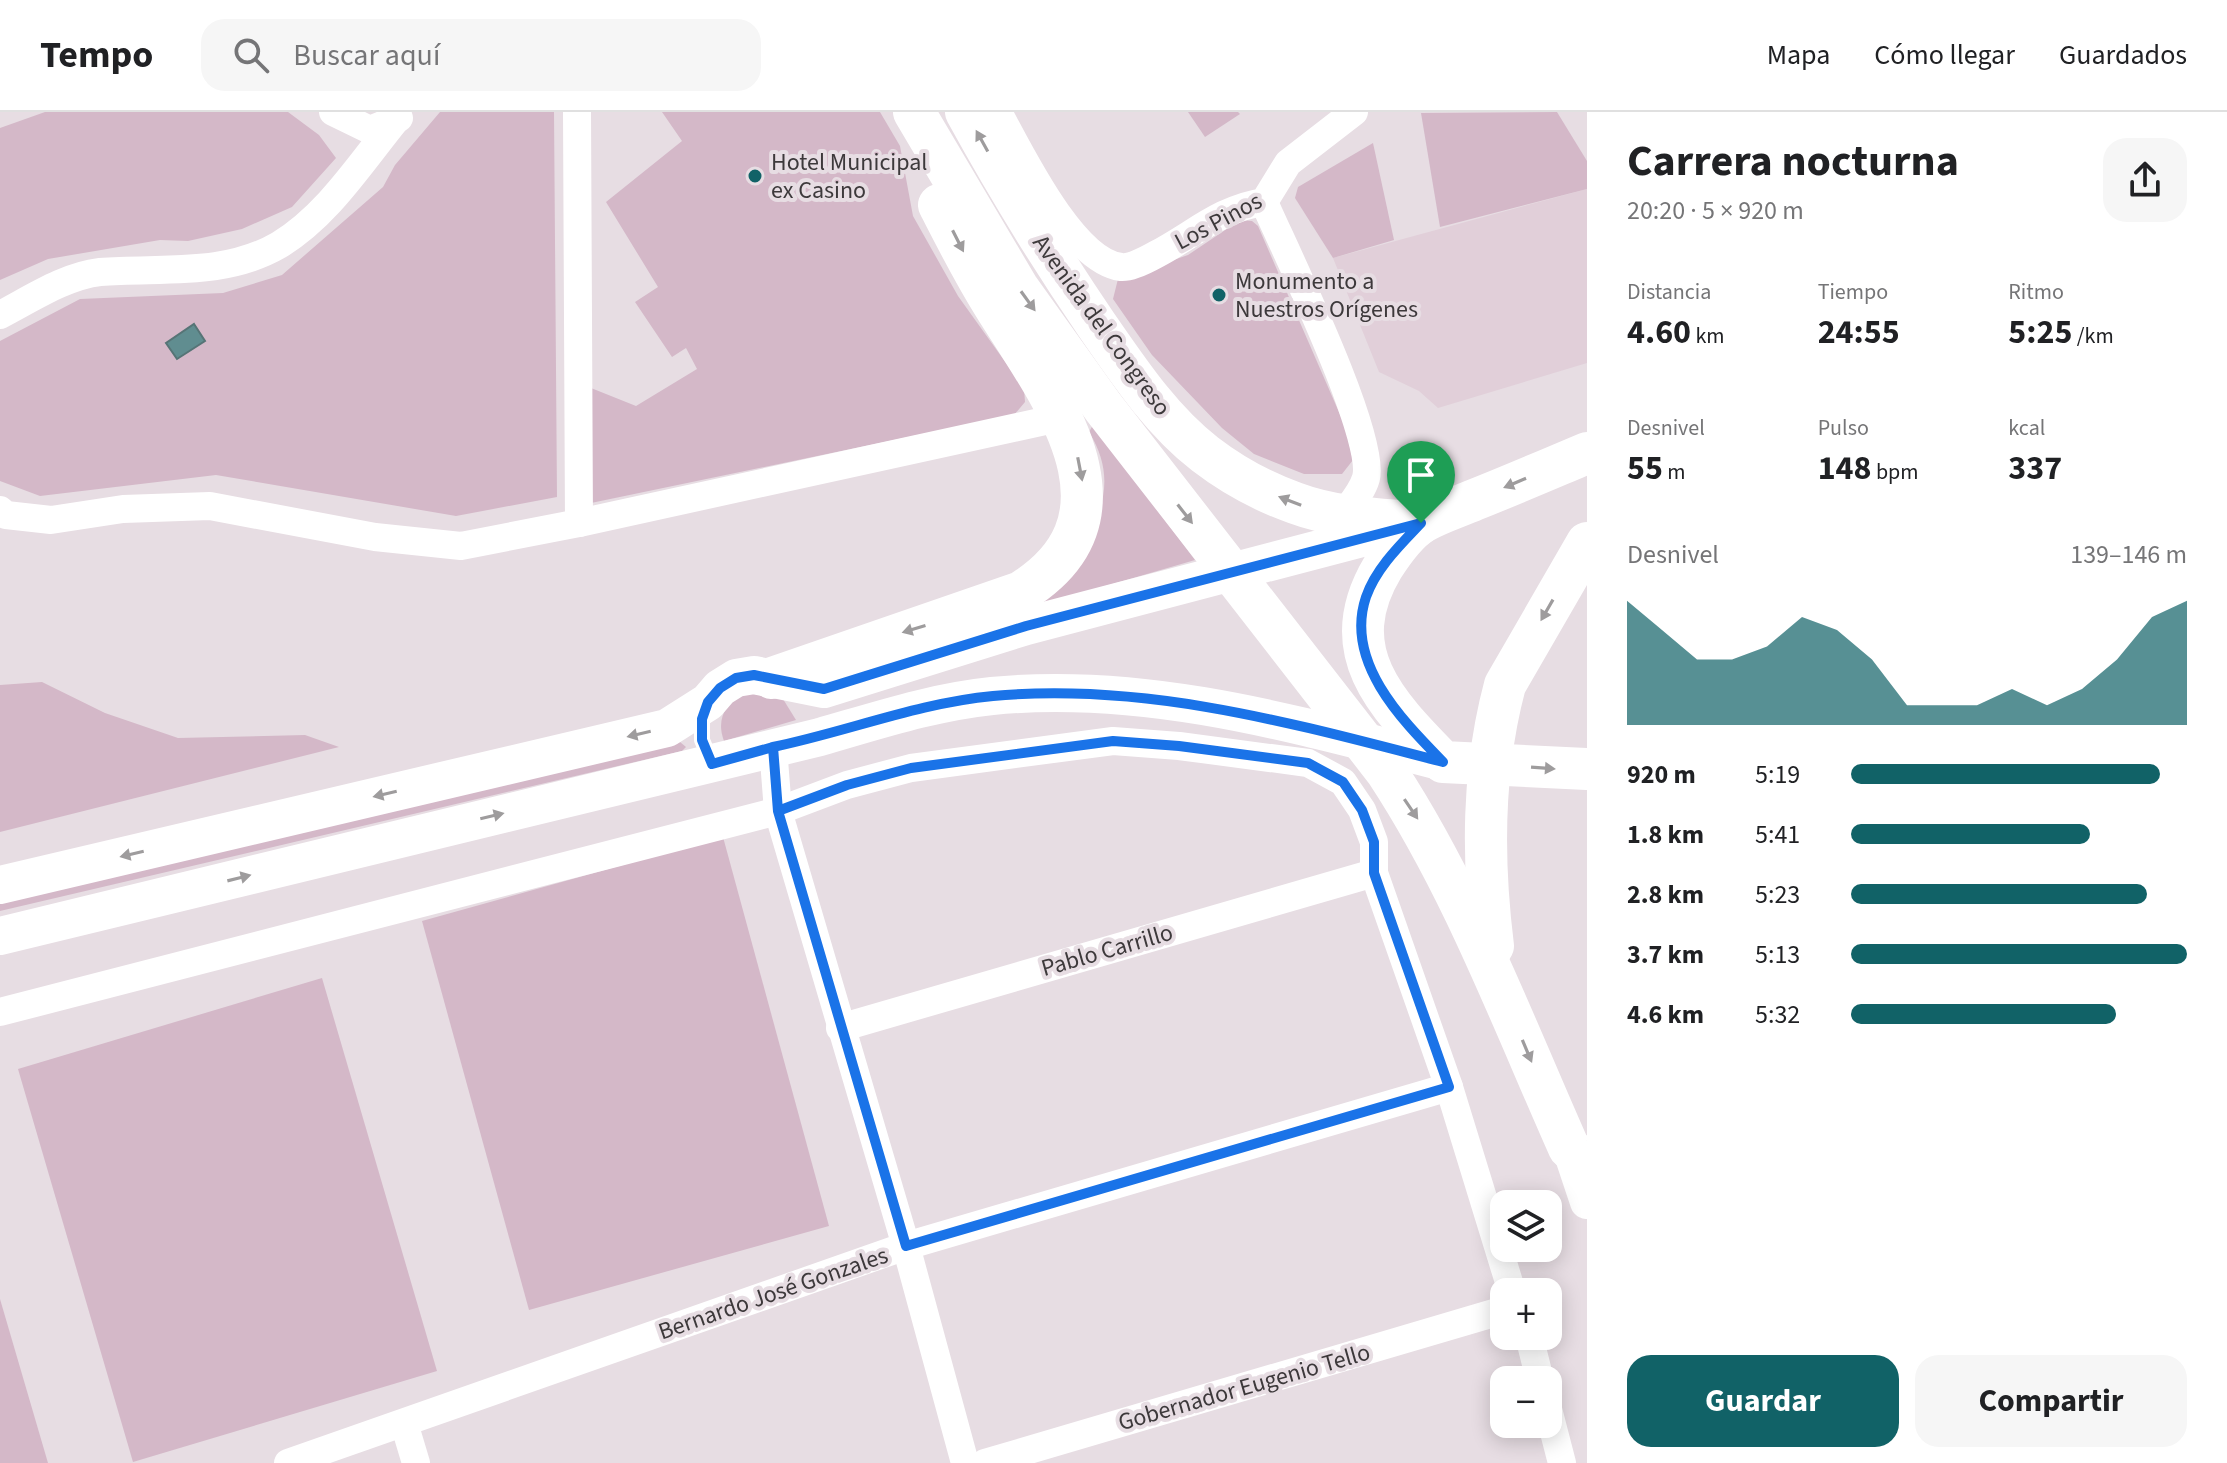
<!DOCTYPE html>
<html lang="es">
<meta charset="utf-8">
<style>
body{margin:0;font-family:"Source Sans 3",sans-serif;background:#f6f6f6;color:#202124;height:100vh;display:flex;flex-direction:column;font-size:30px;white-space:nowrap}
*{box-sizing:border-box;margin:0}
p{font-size:26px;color:#757577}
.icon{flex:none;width:44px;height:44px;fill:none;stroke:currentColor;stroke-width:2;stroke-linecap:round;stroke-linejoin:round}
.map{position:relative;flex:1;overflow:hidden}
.sheet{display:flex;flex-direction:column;background:#fff;width:640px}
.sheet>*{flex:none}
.controls{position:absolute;left:1490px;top:1078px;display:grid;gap:16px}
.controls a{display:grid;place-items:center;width:72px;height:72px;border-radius:16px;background:#fff;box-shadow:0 4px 20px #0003;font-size:40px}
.pin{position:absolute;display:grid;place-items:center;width:68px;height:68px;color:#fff;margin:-82px -34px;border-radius:50% 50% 50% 0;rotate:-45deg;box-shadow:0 0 8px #0007}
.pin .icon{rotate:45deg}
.round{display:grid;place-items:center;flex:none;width:84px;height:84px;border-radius:24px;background:#f6f6f6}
.head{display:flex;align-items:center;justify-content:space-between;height:136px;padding:0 40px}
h1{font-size:44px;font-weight:700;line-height:60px}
.stats{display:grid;grid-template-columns:repeat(3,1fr);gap:12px;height:136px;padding:8px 40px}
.stats div{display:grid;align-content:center}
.stats b{font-size:34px;font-weight:700}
.stats small{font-size:22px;font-weight:400}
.stats p{font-size:22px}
.chart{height:224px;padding:16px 40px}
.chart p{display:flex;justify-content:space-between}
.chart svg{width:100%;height:144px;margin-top:8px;fill:#116267;opacity:.7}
.primary-button{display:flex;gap:16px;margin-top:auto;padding:16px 40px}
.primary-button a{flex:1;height:92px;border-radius:24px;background:#116267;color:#fff;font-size:32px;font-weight:700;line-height:92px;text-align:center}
.primary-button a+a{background:#f6f6f6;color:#202124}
ul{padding:0 40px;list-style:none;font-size:26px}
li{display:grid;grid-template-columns:128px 96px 1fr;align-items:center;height:60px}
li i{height:20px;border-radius:10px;background:#116267}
header{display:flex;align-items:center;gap:48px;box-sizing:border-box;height:112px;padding:0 40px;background:#fff;border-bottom:2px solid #e0e0e0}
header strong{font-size:38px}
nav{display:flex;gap:44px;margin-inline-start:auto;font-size:28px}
.search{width:560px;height:72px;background:#f6f6f6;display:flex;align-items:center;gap:20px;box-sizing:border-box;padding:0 28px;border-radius:24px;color:#757577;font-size:30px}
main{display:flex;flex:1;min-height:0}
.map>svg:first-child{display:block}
</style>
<header>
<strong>Tempo</strong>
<div class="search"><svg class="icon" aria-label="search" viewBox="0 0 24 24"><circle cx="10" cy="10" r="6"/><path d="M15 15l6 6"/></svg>Buscar aquí</div>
<nav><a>Mapa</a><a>Cómo llegar</a><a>Guardados</a></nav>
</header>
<main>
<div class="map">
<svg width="1587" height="1351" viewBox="0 0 1587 1351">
<rect width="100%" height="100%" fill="#e7dde3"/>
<path fill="#e1cfd9" d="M1587,77V251L1438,296L1419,279L1379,260L1333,146Z"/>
<g fill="#d4b8c8">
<path d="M45,0H288L319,23L336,46L292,95L242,117L188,129L160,128L48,147L0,168V16Z"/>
<path d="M440,0H554L557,385L456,404L216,363L40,384L0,369V229L80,187L223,181L282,163L383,75L395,53Z"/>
<path d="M662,0H880L900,34L913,104L958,184L1024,276L1025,290L1014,303L591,391V276L636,294L697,257L686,236L672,245L635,190L658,175L606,90L682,29Z"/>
<path d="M1188,0H1238L1240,2L1205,25Z"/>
<path d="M1557,0L1587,49V77L1440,115L1421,1Z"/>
<path d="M1373,31L1394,128L1333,146L1295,86L1298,75Z"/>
<path d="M1240,108L1252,109L1258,114L1345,314L1353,348L1342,362H1304L1254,342L1222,316L1152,243L1113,187L1118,167L1188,143Z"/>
<path d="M1093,313L1195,448L1037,494C1075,441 1132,389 1089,320Z"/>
<path d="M42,570L105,601L178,626L305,623L339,635L0,720V573Z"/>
<path d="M742,580L783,587L796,608L724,629C716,608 725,592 742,580Z"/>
<path d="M680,630L686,635L682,639L0,799V790Z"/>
<path d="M723,725L829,1114L529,1198L422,809Z"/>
<path d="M322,866L437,1259L133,1350L18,957Z"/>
<path d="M0,1187L48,1351H0Z"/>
</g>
<path fill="#608d90" stroke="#567476" stroke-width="2" d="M194,212L205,229L177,247L166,231Z"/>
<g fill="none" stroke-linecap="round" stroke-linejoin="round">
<g stroke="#fff" stroke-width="28">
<path d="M333,0L370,18L399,6"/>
<path d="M998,0C1020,40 1072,149 1121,155C1130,156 1146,148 1155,143C1192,124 1221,96 1264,90L1288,51L1354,0"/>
<path d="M1264,90C1285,138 1377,325 1366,366C1362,380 1351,392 1343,403"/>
<path d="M0,203C31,187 65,164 100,160C161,155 224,165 279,133C327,104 360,52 395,9"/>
<path d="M0,398L6,403L51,408L123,397L210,394L375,425L461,434L579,411L577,0"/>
<path d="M579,411L1063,305"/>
<path d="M773,635L778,699L906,1134L965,1351"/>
<path d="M0,900L778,699L847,673L911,656L1113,629L1179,634L1308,651L1343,670L1362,698L1374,730V761L1449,975L1512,1180"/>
<path d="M840,916L1374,761"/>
<path d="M1529,1224L1540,1268"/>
<path d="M1548,1297L1562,1351"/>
<path d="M404,1311L416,1351"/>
<path d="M288,1351L906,1134L1449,975"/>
<path d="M985,1351L1504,1198"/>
</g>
<path stroke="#fff" stroke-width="34" d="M1569,1036L1587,1090"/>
<g stroke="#fff" stroke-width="38">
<path d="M0,773L667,616L708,590L720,576L736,566L754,563L824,577L1026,514L1411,413"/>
<path d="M0,824L820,625C876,609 933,590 992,584C1147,569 1295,612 1443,650"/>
</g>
<g stroke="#fff" stroke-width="42">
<path d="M914,0L1018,176L1103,295L1386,659C1463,776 1512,908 1569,1036L1587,1050"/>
<path d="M966,0C1006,73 1049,143 1096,212C1128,258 1160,307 1205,342C1231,362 1264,380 1295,391C1335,406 1379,407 1421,411"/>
<path d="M1587,341C1549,357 1512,373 1474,388C1458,395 1439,401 1423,410C1408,419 1392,441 1383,455C1333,538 1385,591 1443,650L1587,657"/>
<path d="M772,566L1021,480C1145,403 1050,283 995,195C974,162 957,128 939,93"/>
<path d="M1493,834C1482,746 1482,659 1505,573L1587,431"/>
</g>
</g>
<defs><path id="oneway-solid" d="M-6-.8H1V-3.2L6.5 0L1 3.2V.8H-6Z" transform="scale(2)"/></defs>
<g fill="#9e9c9d">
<use href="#oneway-solid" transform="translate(982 29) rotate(-119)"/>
<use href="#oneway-solid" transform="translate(958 129) rotate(63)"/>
<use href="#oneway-solid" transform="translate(1028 189) rotate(54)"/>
<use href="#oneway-solid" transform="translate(1080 357) rotate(79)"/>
<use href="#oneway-solid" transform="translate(1515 371) rotate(157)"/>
<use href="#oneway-solid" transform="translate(1290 389) rotate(-159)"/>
<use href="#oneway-solid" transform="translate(1185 402) rotate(52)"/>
<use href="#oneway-solid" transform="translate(1547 498) rotate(120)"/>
<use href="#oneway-solid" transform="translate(914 517) rotate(163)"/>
<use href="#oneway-solid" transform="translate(639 622) rotate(167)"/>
<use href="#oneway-solid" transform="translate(1543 656) rotate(4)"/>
<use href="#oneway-solid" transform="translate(385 682) rotate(167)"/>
<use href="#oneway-solid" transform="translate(1411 697) rotate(56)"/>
<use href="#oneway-solid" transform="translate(492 704) rotate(-13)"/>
<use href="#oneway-solid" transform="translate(132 742) rotate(167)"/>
<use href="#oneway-solid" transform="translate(239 766) rotate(-14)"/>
<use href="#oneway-solid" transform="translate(1527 939) rotate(67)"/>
</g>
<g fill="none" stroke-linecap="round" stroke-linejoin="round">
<defs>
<path id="route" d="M1421,411L1026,514L824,577L754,563L736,566L720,576L708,590L702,607V628L712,652L773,635L778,699L906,1134L1449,975L1374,761V730L1362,698L1343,670L1308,651L1179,634L1113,629L911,656L847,673L778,699L773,635C846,620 918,591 993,584C1148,570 1295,612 1443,650C1402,608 1344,550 1366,485C1376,456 1401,432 1421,411"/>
</defs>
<use href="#route" stroke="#fff" stroke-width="16"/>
<use href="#route" stroke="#1a73e8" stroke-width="10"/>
</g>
<g fill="#116267" stroke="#e7dde3" stroke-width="3">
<circle cx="755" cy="64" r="8"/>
<circle cx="1219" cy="183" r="8"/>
</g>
<g text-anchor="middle" stroke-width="8" stroke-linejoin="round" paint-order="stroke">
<g font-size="24" fill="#3d393b" stroke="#e7dde3" text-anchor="start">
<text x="771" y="58">Hotel Municipal<tspan x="771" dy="28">ex Casino</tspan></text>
<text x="1235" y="177">Monumento a<tspan x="1235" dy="28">Nuestros Orígenes</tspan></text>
</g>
<g font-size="24" fill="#3d393b" stroke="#e7dde3">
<text transform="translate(1218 109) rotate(-28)" y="8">Los Pinos</text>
<text transform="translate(1102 213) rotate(54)" y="8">Avenida del Congreso</text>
<text transform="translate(1107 838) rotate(-16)" y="8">Pablo Carrillo</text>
<text transform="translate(773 1181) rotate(-19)" y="8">Bernardo José Gonzales</text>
<text transform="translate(1244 1275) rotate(-16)" y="8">Gobernador Eugenio Tello</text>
</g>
</g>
</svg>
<div class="controls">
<a><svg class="icon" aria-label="layers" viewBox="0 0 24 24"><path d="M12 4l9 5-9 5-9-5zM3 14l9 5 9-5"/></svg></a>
<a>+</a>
<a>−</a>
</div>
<div class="pin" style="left:1421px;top:411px;background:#1e9e55"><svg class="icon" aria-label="arrive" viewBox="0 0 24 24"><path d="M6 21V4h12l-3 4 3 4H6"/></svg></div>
</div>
<section class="sheet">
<div class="head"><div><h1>Carrera nocturna</h1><p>20:20 · 5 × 920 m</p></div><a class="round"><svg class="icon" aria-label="share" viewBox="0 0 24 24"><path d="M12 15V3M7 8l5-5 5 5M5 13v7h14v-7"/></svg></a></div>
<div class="stats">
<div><p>Distancia</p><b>4.60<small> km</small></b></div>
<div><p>Tiempo</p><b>24:55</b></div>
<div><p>Ritmo</p><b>5:25<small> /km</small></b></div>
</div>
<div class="stats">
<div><p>Desnivel</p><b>55<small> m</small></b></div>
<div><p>Pulso</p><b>148<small> bpm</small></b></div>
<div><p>kcal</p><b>337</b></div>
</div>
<div class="chart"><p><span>Desnivel</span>139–146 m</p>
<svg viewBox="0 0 160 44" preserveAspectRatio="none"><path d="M0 44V6L10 15L20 24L30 24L40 20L50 11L60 15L70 24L80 38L90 38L100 38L110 33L120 38L130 33L140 24L150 11L160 6V44z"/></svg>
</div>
<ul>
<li><b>920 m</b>5:19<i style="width:92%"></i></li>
<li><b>1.8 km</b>5:41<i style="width:71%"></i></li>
<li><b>2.8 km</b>5:23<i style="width:88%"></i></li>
<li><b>3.7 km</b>5:13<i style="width:100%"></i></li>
<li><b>4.6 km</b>5:32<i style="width:79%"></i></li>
</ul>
<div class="primary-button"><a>Guardar</a><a>Compartir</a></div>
</section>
</main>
